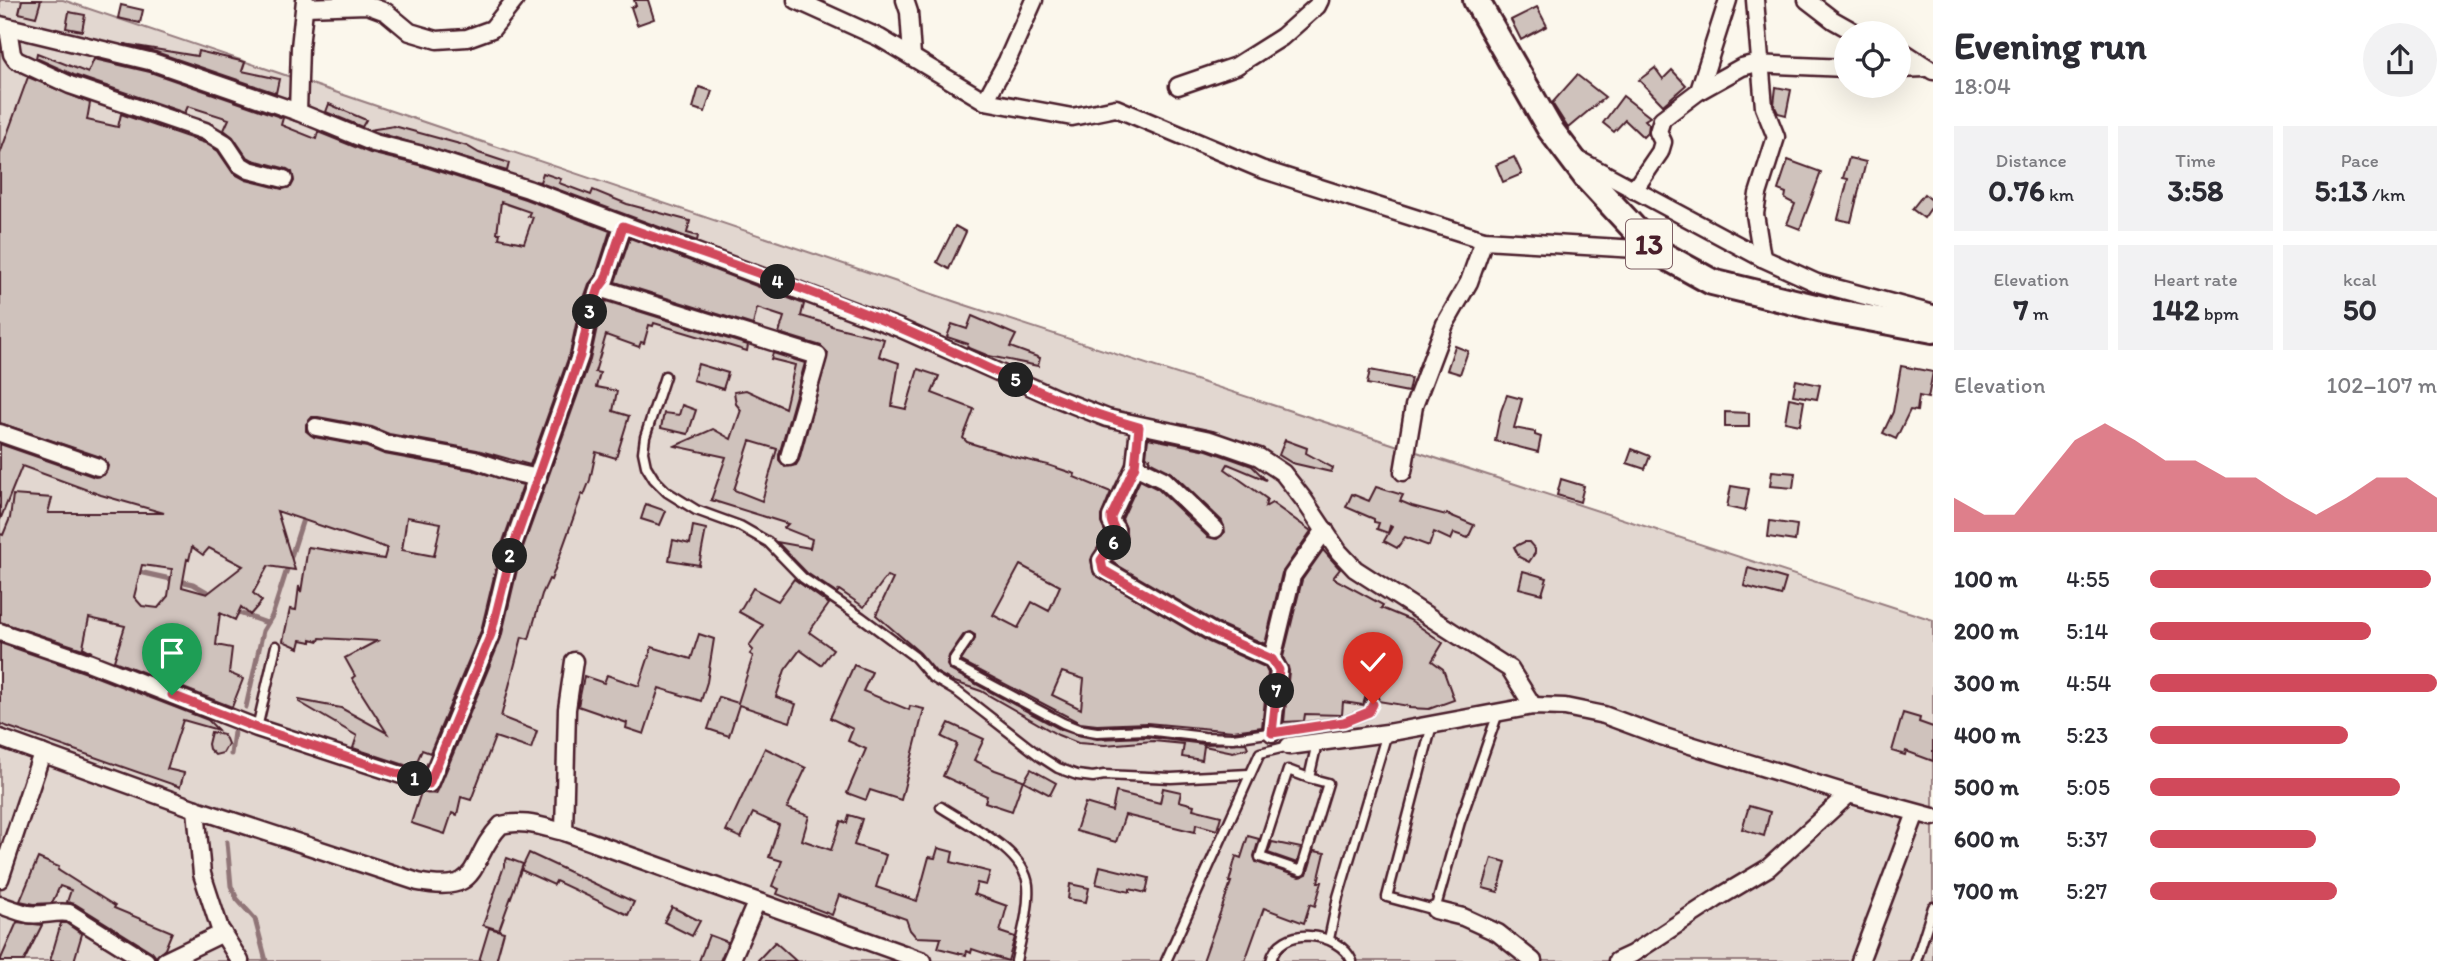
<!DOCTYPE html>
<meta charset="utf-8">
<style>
body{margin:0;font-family:Itim,sans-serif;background:#f2f2f3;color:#2b2b33;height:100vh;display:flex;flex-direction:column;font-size:26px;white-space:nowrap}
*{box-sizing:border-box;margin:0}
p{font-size:23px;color:#7c7c81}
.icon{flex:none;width:38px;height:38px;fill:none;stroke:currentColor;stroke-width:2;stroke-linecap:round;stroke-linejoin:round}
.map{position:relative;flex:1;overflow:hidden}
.sheet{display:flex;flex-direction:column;background:#fff;width:525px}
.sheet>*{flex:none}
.tools{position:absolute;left:1834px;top:21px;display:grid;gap:14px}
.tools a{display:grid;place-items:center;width:77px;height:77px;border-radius:50%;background:#fff;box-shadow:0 7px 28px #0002;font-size:35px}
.pin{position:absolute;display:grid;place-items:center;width:60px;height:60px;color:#fff;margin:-72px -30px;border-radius:50% 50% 50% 0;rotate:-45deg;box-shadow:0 0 7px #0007}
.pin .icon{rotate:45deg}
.km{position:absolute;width:35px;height:35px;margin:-18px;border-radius:50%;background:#222;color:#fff;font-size:19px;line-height:35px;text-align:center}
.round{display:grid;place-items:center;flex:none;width:74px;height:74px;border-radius:37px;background:#f2f2f3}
.head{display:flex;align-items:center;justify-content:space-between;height:119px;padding:0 21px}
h1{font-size:38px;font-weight:700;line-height:52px}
.metrics{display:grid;grid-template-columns:repeat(3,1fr);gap:10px;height:119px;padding:7px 21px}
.metrics div{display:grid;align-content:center;border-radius:0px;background:#f2f2f3;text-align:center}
.metrics b{font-size:30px;font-weight:700}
.metrics small{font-size:19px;font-weight:400}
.metrics p{font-size:19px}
.chart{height:196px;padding:14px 21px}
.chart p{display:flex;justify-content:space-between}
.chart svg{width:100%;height:126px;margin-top:7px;fill:#d1495b;opacity:.7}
ul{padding:0 21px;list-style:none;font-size:23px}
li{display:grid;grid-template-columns:112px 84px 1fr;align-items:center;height:52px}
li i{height:18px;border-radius:9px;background:#d1495b}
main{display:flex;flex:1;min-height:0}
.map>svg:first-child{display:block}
</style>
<main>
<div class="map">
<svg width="1933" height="961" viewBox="0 0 1933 961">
<rect width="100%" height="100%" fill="#fbf7ec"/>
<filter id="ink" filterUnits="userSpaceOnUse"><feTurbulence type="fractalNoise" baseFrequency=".0143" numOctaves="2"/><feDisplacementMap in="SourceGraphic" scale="14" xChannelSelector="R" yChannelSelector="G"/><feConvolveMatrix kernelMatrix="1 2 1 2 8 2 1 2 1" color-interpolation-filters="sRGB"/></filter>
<g filter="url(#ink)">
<path fill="#e2d7d0" stroke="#967b7e" stroke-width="2" d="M0,0H63L959,303L1933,620V961H0Z"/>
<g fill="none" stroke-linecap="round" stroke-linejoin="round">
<g stroke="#907477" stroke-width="5">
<path d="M135,571L193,584L214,596"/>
<path d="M233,611L267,623"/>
<path d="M246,707L263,631L272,616L305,513"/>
<path d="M231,754L234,732"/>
<path d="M227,842L231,886L237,899L255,919L266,961"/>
</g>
</g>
<g fill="#cfc2bc" stroke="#4a1f2b" stroke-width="2" fill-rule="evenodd">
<path d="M22,0H41L36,17L19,13Z"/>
<path d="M634,0H648L654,19L637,25L631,7L636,6Z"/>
<path d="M121,5L143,10L140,23L118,18Z"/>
<path d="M1537,7L1547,26L1521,40L1511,20Z"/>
<path d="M69,12L85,15L82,31L66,28Z"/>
<path d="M124,44L197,56L198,51L245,62L242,71L279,79L276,93L156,52Z"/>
<path d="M37,53L88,73L94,59L150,72L283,118L281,125L316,139L318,132L370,153L419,165L525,199L610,231L596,275L589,284L578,315L570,353L530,465L477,450L389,434L372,427L318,417H312L306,424V431L314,437L367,447L384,454L472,470L523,485L501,547L481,631L430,753L422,750L414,768L353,748L357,736L299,702V700L341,708L387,733L352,678L355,676L345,658L377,641L320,638L319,641L311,639V642L301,640L299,648L283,641L290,609L296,610L299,586L301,592L308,547L384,559L387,548L277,511L295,570L268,566L253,593L262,601L250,615L241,607L235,620L220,613L216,645L232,648L229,673L243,679L232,707L114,661L125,626L89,618L83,647L92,652L0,622V534L3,535L10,518L13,495L52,498L48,513H164L101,495L22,466L0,520V444L95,477L104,475L108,466L101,457L0,423V154L28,77L90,103L87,120L118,127L121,114L205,143L218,151L233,173L246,180L282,189L291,187L294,181L292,172L287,169L253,160L246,156L233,137L224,130L229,119L188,106L185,113L74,75L36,58ZM501,202L530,212L528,216L533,217L524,243L499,238L500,233H497ZM407,517L441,523L434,556L402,550ZM192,547L203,555L209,548L243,566L207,594L182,587L187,559L189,560ZM142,565L172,569L168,596L158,608L142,606L134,597Z"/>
<path d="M1655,68L1663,79L1672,70L1686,85L1663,105L1639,80Z"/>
<path d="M1577,75L1605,97L1568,128L1552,103Z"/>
<path d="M699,87L712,91L705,112L693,108Z"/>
<path d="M1776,87L1791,90L1786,115L1778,113L1774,105Z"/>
<path d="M1623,96L1650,117L1645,120L1649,124L1648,132L1643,137L1625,120L1614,132L1603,123Z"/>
<path d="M329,104L366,120L362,127L326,112Z"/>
<path d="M394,126L467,146L479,153L509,163L507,171L369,130Z"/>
<path d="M1514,157L1522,174L1503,182L1496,165Z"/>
<path d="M1849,158L1866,162L1851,222L1838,219L1848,179L1843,178Z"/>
<path d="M1788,160L1821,172L1800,229L1787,224L1795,204L1785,199L1786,193L1778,190Z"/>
<path d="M543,173L561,179L559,183L591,195L593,190L627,204L690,221L687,233L698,236L697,241L535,181L540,182Z"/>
<path d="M1924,194L1933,201V205L1924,218L1912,209Z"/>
<path d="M955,226L966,232L949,269L937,262Z"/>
<path d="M630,238L804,304L801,316L831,325V326L884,339L879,356L899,363L892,406L906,409L918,369L939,376L932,393L974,409L963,438L967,442L1015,457L1048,465L1075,474L1074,477L1111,492L1101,516V523L1106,534L1091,560L1094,574L1209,642L1265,667L1268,673L1262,727L1233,731L1147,723L1097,725L1080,723L961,661L975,639V635L970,632L964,634L949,656L947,665L950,670L1060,729L1077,735L1097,739L1146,737L1204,744L1246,743L1248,748L1233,752L1204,746L1202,760L1182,757L1184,744L1153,741L1105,745L1078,743L1058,735L981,691L952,681L936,672L920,653L876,615L893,579L887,576L864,607L839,590L837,593L807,573L777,542L810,548L812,539L784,528L788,524L711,500L726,457L675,446L713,429L731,439L741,410L736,404L734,392L746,390L785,408L795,365L771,359L773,353L805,363L779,455V460L785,467L796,465L799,460L828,353L821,346L779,333L784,317L757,308L753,325L615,282ZM750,441L777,449L762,501L734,490ZM1020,565L1060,586L1049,611L1032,602L1018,628L993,615ZM1062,672L1084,679L1081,709L1052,695Z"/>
<path d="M606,301L748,345L747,351L654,323L653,326L649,325L644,343L641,342L639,347L606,335L595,372L600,373L596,387L617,391L613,411L629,416L616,458L596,452L590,480L584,495L582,494L551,580L549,579L542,594L529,639L522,637L501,717L537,731L531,749L495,737L471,800L461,797L457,815L452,813L445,834L411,823L421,792L436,794L439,788L501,638L521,553L590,360L598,322Z"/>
<path d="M972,316L1016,335L1010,347L1040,358L1038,366L989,356L967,347L968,344L947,337L952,324L967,329Z"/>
<path d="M1455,346L1468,351L1460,374L1447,370Z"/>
<path d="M698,364L728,373L723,389L693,380Z"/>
<path d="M1901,366L1933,372L1928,398L1919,396L1917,411L1910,410L1896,439L1883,433L1893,412Z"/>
<path d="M1370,370L1411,378L1408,392L1367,384Z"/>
<path d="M1796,380L1820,385L1817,399L1793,395Z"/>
<path d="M1507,395L1522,399L1514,428L1535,432V435L1541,437L1538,452L1495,441L1501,411Z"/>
<path d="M1789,398L1804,401L1800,425L1785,422Z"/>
<path d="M682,405L696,410L688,434L661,428L664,413L679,415Z"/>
<path d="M1725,412L1749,413V427H1725Z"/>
<path d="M1148,438L1207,450L1252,466L1266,480L1228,464L1225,469L1267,499L1265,507L1272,503L1311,531L1282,573L1265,644L1219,624L1112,562L1126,542V528L1122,519L1140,480L1158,489L1208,537L1217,539L1225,532L1222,521L1171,472L1149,461L1150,458L1146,457Z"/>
<path d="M1285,440L1307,448L1306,453L1333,468L1331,472L1292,463L1279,455Z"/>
<path d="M1632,449L1650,456L1645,469L1627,463Z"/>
<path d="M1772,471L1795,473L1793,488L1770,486Z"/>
<path d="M1561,479L1584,486L1580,502L1557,495Z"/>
<path d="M1731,486L1749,489L1745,511L1727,507Z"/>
<path d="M1376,487L1403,495L1400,501L1412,506L1446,515L1447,514L1474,525L1468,538L1454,533L1451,540L1434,532L1429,546L1405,537L1397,548L1384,541L1392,527L1390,526L1388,533L1377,529L1379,523L1374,522V519L1346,507L1352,494L1369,501Z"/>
<path d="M646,504L666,511L660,525L641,519Z"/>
<path d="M1770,521L1797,525L1795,541L1768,537Z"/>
<path d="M693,526L706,529L699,565L669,560L673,540L690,544Z"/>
<path d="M1524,542H1529L1535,549V553L1529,562L1519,557L1514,547Z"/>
<path d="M1323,550L1340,569L1333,578L1383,605L1381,608L1410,620L1443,643L1432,661L1443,669L1454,700L1429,709L1409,708V706L1378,701L1383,679L1381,675L1376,674L1371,678L1363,705L1343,702L1342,715L1305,714L1304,721L1284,722L1289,671L1283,657L1302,580Z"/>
<path d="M1748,568L1786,579L1781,596L1744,586Z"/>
<path d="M1523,571L1547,578L1542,594L1519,588Z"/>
<path d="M794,579L829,604L809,632L833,649L821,665L800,650L785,670L776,697L796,704L790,722L739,705L729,736L708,729L719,697L738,703L753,656L750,654L753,650L749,646L763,625L739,612L753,588L778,601Z"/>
<path d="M699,634L714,639L707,682L701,701L659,688L644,734L626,728L627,723L578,706L584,676L604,683L607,675L639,686L652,647L691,659Z"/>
<path d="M0,643L84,672L208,720L218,730L183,720L167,769L184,773L180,787L0,724Z"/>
<path d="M854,665L872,672L863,691L909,710L910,706L924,709L901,800L870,790L866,800L847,793L866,749L848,741L853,729L830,718Z"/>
<path d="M1903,713L1920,718L1919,722L1933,727V761L1906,751L1905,755L1892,751Z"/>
<path d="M949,723L984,739L974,760L995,770L1023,780L1012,811L985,802L987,796L943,776L957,744L942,737Z"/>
<path d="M211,732L223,735L226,739L228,744L223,753L215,755L209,749L208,744Z"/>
<path d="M765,748L806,768L787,808L809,816L802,840L831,850L841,821L847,823L849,815L862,819L854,845L886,855L876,887L917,901L929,857L935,858L938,848L953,852L951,862L990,872L986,885L977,883L974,894L1007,906L1000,932L1015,937L1008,961L972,949L971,953L967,951L966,955L938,948L941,938L916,937L910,930L906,919L839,895L832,915L777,894L779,889L772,886L782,861L769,857L779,825L753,813L741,838L726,831Z"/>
<path d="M1031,769L1056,783L1050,795L1024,781Z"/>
<path d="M1163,788L1181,792L1179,801L1194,805L1193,809L1221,816L1217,830L1196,824L1195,832L1125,815L1116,842L1076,831L1085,803L1112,811L1116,792L1160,803Z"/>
<path d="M1749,806L1770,812L1764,836L1742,829Z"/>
<path d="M1248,836L1259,839L1254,856L1256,862L1299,877L1307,874L1314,851L1325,853L1318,882H1322L1315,906L1310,904L1304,923L1264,908L1245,961H1203L1231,882H1229L1236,856L1241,858Z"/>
<path d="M1272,842L1301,848L1297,863L1268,853Z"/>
<path d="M529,853L634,902L628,915L556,881L554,885L521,870Z"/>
<path d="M38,858L59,867L58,870L115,906L114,908L172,932L165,949L156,957L152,952L75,904L67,902L71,890L60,886L52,903L34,904L20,901Z"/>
<path d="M507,858L523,864L499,930L483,925Z"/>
<path d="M1492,858L1506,862L1498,892L1483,888Z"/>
<path d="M1100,866L1149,878L1146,893L1130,889V892L1096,884Z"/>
<path d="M1070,884L1089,888L1086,902L1068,899Z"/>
<path d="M672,907L700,921L692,936L664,922Z"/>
<path d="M17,922L42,925L24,961H0Z"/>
<path d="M61,923H66L82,934L74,961H50Z"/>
<path d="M489,928L504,932L496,961H479Z"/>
<path d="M709,935L728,942L720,961H699Z"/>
<path d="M775,942L796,961H757Z"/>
</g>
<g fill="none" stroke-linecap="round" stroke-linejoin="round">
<defs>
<g id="lane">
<path d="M665,376L645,437L643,452L646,466L654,479L667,492L696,510L740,526L768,542L803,578L861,617L915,657L932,677L959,693L1041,757L1058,768L1077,775L1093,777L1104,775L1171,778L1249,774"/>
<path d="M969,638L954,660V665L1063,723L1078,729L1097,732L1146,730L1204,737L1233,738L1344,722L1369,712L1377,680"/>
<path d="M1432,725L1387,897L1435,910L1460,822L1498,713"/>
<path d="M257,728L276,646"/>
<path d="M1309,778L1288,770L1260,857L1301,871L1328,783L1309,778L1317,743"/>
<path d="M941,807C968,825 1024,850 1028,885C1030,910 1021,937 1016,961"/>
<path d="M1329,939L1338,897L1387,733"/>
<path d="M1166,961L1260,753L1289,746"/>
<path d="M1271,961C1279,924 1339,931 1352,961"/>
<path d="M1916,961L1933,907"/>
</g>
<g id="street">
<path d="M796,0L880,38L985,101L1072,117L1116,108L1261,169L1484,240L1654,250"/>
<path d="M905,0L909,12L912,56"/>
<path d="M1755,0L1764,107L1776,137L1758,194L1755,214L1762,258"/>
<path d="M1807,0L1833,20L1856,33"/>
<path d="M305,7L367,5L386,12L410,32L437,40L467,38L492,29L515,0"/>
<path d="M0,25L153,62L298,112L374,143L422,155L528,189L899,328L1056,398L1107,418L1210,440L1259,457L1283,473L1304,500L1339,552L1355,569L1510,669L1533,706"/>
<path d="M8,28L12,54L16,60L70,85L205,131L225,143L239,164L249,170L284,179"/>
<path d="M1899,49L1933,71"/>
<path d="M1899,69L1925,68"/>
<path d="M1178,86L1236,66L1282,37L1317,6L1320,0"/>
<path d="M1699,91L1728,0"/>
<path d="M985,101L1007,61L1034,0"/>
<path d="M298,112L300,47L305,0"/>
<path d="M1579,160L1762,258L1817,283L1933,314"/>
<path d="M1634,190L1660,152L1663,142L1658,132L1662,119L1699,91L1742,67L1753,64L1846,68"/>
<path d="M599,288L818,356L789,457"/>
<path d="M316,427L370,437L386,444L475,460L507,471L538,478"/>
<path d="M1139,427L1135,466L1111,517V522L1116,529L1117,537L1101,560L1102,568L1214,633L1272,659L1292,576L1325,530"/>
<path d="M0,433L98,467"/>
<path d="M1135,466L1164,480L1215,529"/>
<path d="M1403,472L1414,406L1445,324L1469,282L1484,240"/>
<path d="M0,632L88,662L257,728L429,784L491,634L511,550L580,356L588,319L599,288L605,280L623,226"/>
<path d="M1272,733L1279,670L1272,659"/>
<path d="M0,738L196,809L418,882C485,895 466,861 501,825C522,819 543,827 564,832L923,961"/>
<path d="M1289,746L1387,733L1533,706L1565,707L1604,715L1658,735L1849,794L1933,817"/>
<path d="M196,809L202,874L220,929L240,961"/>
<path d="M564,832L567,709L574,661"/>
<path d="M0,879L42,753"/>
<path d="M0,905C9,908 19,912 28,914C42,916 55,911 69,913L146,961"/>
<path d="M1435,910L1463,917L1498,933L1533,961"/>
<path d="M165,961L223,933"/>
<path d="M731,961L756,903"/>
<path d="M1617,961L1632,954L1716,899L1768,868L1849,794"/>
<path d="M1860,961L1916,813"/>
</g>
<path id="primary" d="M1476,0L1550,129L1587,178L1654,250L1712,282L1831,311L1933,330"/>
</defs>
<use href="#lane" stroke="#4a1f2b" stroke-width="13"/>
<use href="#street" stroke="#4a1f2b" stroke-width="21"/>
<use href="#primary" stroke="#4a1f2b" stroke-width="30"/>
<use href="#lane" stroke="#fbf7ec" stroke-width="8"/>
<use href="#street" stroke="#fbf7ec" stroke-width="16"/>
<use href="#primary" stroke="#fbf7ec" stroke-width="24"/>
</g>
</g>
<g fill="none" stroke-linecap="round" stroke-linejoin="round" filter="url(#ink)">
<defs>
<path id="route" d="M172,695L257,728L429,784L491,634L512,550L580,356L588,320L599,288L605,280L623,226C716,259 812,290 903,329C981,363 1057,405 1139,427L1135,466L1111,517C1110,525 1117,529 1117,537L1101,560L1103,570L1214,633L1272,659L1279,670L1272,733L1344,722L1369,712L1373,704"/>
</defs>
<use href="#route" stroke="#fff" stroke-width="14"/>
<use href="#route" stroke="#d1495b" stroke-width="9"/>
</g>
<g text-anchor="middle" stroke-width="5" stroke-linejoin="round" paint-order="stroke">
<rect fill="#fbf7ec" stroke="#7f6065" stroke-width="2" x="1626" y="219.5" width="46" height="49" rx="5"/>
<g font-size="28" font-weight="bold" fill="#4a1f2b">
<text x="1649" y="254">13</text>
</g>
</g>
</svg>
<div class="tools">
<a><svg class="icon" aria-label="locate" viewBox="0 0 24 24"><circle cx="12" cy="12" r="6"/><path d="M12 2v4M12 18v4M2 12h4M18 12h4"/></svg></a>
</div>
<div class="pin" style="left:172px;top:695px;background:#1e9e55"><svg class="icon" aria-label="arrive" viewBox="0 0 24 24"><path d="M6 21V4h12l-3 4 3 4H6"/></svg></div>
<div class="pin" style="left:1373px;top:704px;background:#d93025"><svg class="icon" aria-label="check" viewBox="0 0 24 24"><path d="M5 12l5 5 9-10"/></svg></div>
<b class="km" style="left:415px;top:779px">1</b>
<b class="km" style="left:510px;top:556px">2</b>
<b class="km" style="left:590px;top:312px">3</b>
<b class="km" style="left:778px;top:282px">4</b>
<b class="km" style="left:1016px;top:380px">5</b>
<b class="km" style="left:1114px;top:543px">6</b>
<b class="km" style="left:1277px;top:691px">7</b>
</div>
<section class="sheet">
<div class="head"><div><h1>Evening run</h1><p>18:04</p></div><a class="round"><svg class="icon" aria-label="share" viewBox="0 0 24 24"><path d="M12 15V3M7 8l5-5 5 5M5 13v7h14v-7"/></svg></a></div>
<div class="metrics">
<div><p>Distance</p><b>0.76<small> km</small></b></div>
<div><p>Time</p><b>3:58</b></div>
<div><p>Pace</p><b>5:13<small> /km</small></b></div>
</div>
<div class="metrics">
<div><p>Elevation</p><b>7<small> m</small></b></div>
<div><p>Heart rate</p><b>142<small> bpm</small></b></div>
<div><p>kcal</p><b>50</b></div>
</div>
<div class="chart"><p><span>Elevation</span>102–107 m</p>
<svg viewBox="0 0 160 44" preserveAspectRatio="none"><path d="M0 44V32L10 38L20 38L30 25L40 12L50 6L60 12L70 19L80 19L90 25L100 25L110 32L120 38L130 32L140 25L150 25L160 32V44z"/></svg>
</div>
<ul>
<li><b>100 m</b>4:55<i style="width:98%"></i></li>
<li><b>200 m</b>5:14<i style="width:77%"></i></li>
<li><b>300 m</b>4:54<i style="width:100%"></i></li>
<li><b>400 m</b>5:23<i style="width:69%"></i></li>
<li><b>500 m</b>5:05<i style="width:87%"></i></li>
<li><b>600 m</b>5:37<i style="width:58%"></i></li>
<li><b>700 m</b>5:27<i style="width:65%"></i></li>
</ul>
</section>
</main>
